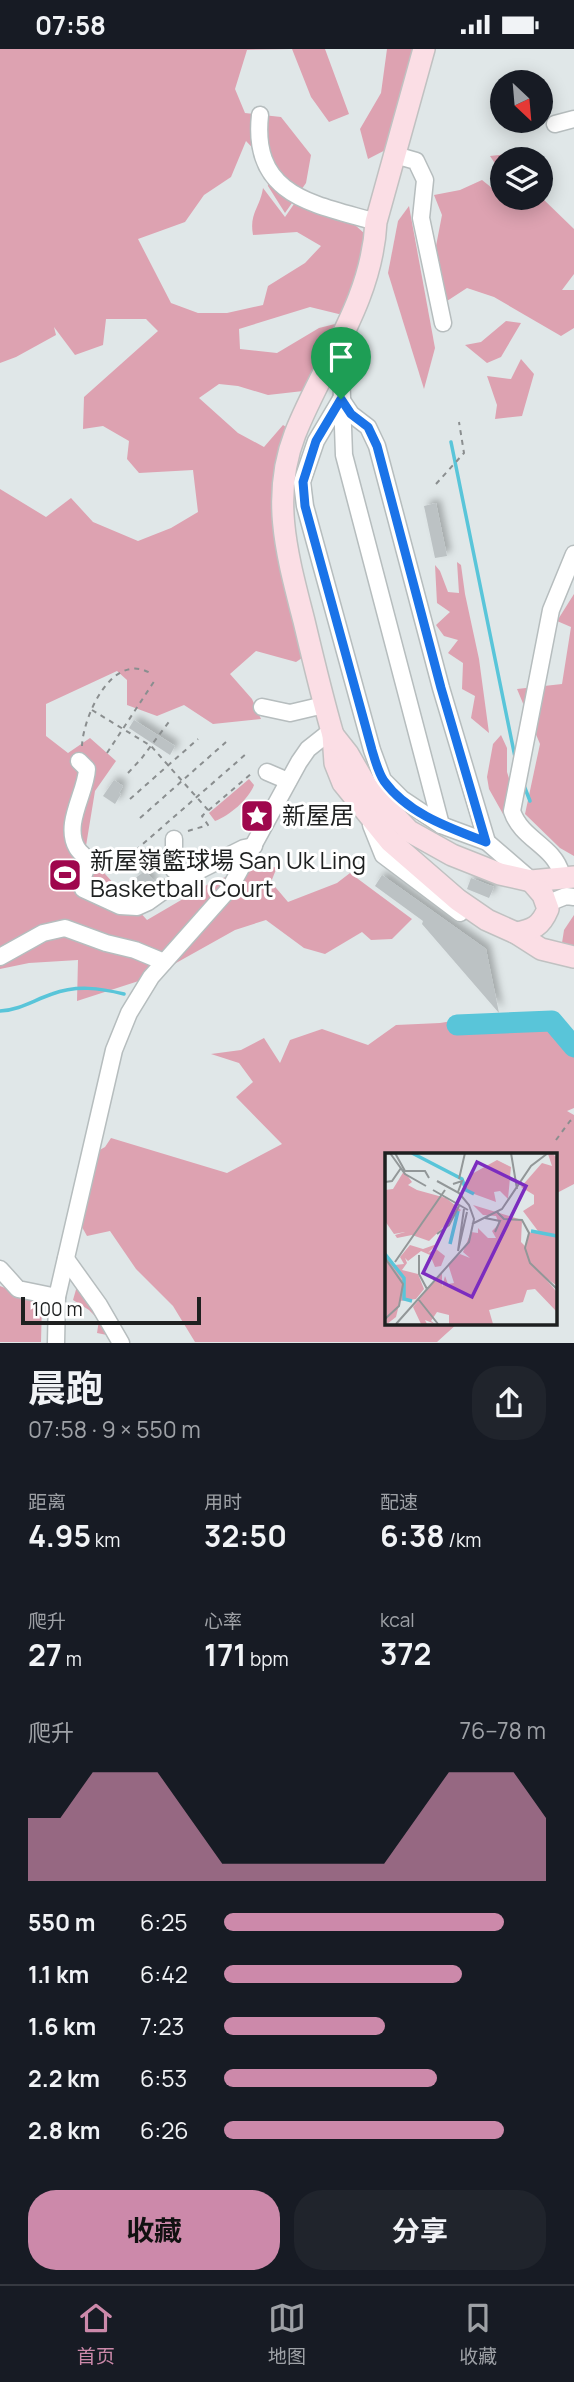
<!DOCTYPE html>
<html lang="zh">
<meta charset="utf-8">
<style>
body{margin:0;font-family:Manrope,"Noto Sans SC",sans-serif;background:#20242c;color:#f1f3f6;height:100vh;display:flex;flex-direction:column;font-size:26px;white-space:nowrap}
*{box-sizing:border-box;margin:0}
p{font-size:23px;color:#9ea1a6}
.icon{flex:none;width:38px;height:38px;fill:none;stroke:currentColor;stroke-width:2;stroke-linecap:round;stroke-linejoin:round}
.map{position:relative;height:1294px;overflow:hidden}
.side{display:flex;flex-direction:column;background:#171b24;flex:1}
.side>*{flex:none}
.needle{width:46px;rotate:154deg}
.buttons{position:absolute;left:490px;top:21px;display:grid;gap:14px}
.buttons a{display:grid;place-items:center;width:63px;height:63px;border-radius:50%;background:#171b24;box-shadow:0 4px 18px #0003;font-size:35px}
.scale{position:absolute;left:21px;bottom:18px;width:180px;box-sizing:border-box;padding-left:7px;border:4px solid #1e2020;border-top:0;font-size:19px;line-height:24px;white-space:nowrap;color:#1e2020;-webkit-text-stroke:5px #fff;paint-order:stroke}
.pin{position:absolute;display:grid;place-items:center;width:60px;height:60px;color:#fff;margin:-72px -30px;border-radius:50% 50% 50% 0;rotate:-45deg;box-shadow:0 0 7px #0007}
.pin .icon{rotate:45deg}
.round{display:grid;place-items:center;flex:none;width:74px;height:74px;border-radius:28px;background:#20242c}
.overview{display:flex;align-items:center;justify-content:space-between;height:119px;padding:0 28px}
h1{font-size:38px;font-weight:700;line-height:52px}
.figures{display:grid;grid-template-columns:repeat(3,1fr);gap:10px;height:119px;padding:7px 28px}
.figures div{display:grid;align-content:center}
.figures b{font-size:30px;font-weight:700}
.figures small{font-size:19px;font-weight:400}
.figures p{font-size:19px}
.chart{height:196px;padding:14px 28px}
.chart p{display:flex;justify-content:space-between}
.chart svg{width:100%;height:126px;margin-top:7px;fill:#cc89aa;opacity:.7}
.primary-button{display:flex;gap:14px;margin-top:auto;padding:14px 28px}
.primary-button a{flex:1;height:80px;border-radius:28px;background:#cc89aa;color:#111;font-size:28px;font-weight:700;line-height:80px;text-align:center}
.primary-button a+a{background:#20242c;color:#f1f3f6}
ul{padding:0 28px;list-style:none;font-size:23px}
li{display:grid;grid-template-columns:112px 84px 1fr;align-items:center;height:52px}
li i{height:18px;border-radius:9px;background:#cc89aa}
.status{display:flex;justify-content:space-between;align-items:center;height:49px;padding:0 35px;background:#171b24;direction:ltr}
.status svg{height:19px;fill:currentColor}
.tab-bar{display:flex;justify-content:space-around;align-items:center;height:98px;border-top:2px solid #363941;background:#171b24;font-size:19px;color:#9ea1a6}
.tab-bar a{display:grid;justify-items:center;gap:4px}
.tab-bar .active{color:#cc89aa}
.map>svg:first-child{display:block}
</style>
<div class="status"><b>07:58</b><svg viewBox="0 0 49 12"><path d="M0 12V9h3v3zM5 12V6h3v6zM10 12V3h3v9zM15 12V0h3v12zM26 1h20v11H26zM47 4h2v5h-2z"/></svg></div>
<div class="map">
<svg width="574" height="1294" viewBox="0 0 574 1294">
<defs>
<filter id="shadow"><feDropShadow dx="4.5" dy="-4.5" stdDeviation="3.5" flood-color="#0004"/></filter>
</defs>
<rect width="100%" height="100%" fill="#e0e7e8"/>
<g fill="#dda2b1">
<path d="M0,0H325L349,65L329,73L311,48L292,0L247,1L235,40L245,64L281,68L311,106L306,134L285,164L268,137L266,113L246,92L231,128L204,146L185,173L138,190L171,254L198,264H227L263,256L268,237L305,214L321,197L297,183L253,186C249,164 260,159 263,139L285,168L294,155L355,176L375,194L355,269L310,258L239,280L240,300L277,304L319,279L347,272L312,341L268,346L238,337L219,335L199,349L238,384L264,398L283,376L292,382L275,445L308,605L296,613L256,602L230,625L252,650L261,670L213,675L184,656L157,667L127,656V631L117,622L46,655V687L68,704L90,689L116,712L95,742L85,803L147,871L212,833L245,821L277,818L271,833L288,853L337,834L350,824L412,870L392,890L371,891L362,883L325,905L304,899L266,871L235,881L151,928L77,952L78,911L29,914L0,920V440L46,468L71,449L93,473L138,492L171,479L198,463L193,421L139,424L127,410L129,392L103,377L83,380L84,348L158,282L146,270H106L103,296L75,306L54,278L56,286L16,308L0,314Z"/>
<path d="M387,0H423L399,94L368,110L360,80L381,44Z"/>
<path d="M518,104L522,110H502V125L490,107Z"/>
<path d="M482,131L492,139L502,136V149L541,148L574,180V225L562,241H574V279L561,287L494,248L467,239L447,252L436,197L442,166L434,146L460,141Z"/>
<path d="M409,157L435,299L424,340L388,224L398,172Z"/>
<path d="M506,272L521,274L501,308L487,314L465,296L481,293Z"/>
<path d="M521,310L534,325L522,367L495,370L497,356L487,327L511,330Z"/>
<path d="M457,513L461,516L465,545L479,610L489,684L471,669L475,647L462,640L463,614L448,604L458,591L444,587L436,576L450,563L437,554L435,516L440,522L448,543L459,544Z"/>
<path d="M574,545V807L560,799L525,765L540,695L517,640L562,635L571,578L557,572Z"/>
<path d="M501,686L507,699V723L520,764L503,765L489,740L487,728L493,695Z"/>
<path d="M249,730L254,736C249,750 229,767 215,772L209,764Z"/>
<path d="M574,866V901L562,894L564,881Z"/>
<path d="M535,964L551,965L574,993V1059L567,1062L574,1066V1135L555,1145V1106H387V1274H458L437,1293H195L173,1257L136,1220L110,1182L87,1187L78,1171L89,1107L105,1098L111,1089L227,1124L282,1095L236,1048L253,1033L239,1014L211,1005L241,1001L264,989L280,1014L290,991L322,980L368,996L396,976L440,974L495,965L519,971Z"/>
<path d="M0,1237L42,1254L41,1293H0Z"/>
<path d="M77,1237L107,1260V1286L97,1284L99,1271L89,1261L73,1251Z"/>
</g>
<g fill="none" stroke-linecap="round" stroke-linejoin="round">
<g stroke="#59c5d9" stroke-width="3.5">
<path d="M451,393L516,713"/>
<path d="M523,734L530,752"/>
<path d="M0,962C20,961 34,951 52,945C76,936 100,939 124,945"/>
</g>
<path stroke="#59c5d9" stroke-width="21" d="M457,976L552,972L574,998"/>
</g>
<g fill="#bcc2c4" filter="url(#shadow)">
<path d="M436,454L447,507L435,509L424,457Z"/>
<path d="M134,671L175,697L170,706L129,679Z"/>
<path d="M114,731L123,737L119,744L121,745L115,755L103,747Z"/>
<path d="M145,822L155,833L144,842L134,830Z"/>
<path d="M382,826L486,900L499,964L422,875L423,872L375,837Z"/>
<path d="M471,829L494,838L489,849L467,840Z"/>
</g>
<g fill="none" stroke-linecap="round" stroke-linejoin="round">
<defs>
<g id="minor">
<path d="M260,66C251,148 315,155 376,173"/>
<path d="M555,75L574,70"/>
<path d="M395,106L416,112L425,131L421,169L443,274"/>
<path d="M346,290L341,321L344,406L441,776"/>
<path d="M341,350L316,392L302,433L305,457L372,701L383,731L402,750L441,776L487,793L531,831"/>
<path d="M341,350L351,365L368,378L377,397L441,639L487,793"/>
<path d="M262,658L290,664L324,656"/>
<path d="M79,712L87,720C86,744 63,775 77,799C80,804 86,808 89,812L81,833L83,840L120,857L137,858L148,853L176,833L244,799L254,797"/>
<path d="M267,723L288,732"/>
<path d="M371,776L383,806L460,864"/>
<path d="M174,790V821L184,828"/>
<path d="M557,830L561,824C554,797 521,790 512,762L551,561L574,505"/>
<path d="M546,855L566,847L574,848"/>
<path d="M0,908L43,884L65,879L106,894L135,901L164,913"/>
<path d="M66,1210L99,1256L121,1294"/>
<path d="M0,1220L18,1240L57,1248"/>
<path d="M56,1294L57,1248L114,1001L129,964L151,928L230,839L299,713L308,700L332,681"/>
</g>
<g id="major">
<path d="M424,0L376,173C372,253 323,314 295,385C270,449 288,509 304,572C313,610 322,648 333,686L335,714L343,734L390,792L458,851L487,871L516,884L541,900L574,908"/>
<path d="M333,686L348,705L367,738L409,782L452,806L500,825L531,832L574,828"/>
<path d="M516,884C533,881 541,877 548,860L543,846L531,832"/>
</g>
</defs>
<use href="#minor" stroke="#b6bdbe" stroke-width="19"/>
<use href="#major" stroke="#c0c1c1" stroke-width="24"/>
<g stroke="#8a8e8f" stroke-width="2" stroke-dasharray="5 5" stroke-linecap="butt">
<path d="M436,435L464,404L459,373"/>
<path d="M92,661L151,697L208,761"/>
<path d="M82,697C83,668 112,602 150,624"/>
<path d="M107,704L155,631"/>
<path d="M128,724L141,710L171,670"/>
<path d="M130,750L198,690"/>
<path d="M140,769L226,693"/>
<path d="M188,782L208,776L202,767L252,724"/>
<path d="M128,808L246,705"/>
<path d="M556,1091L570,1072L574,1070"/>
</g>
<use href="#minor" stroke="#fff" stroke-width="16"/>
<use href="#major" stroke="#fbdee5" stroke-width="21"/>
</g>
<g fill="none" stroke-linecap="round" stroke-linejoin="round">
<defs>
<path id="route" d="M341,350L351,365L368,378L377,397L441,639L486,793C450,779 408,765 384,732C378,723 375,711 372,701L305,457L303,433L316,392Z"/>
</defs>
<use href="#route" stroke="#fff" stroke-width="14"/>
<use href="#route" stroke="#1a73e8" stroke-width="9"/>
</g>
<defs>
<symbol id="sight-square" viewBox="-11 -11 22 22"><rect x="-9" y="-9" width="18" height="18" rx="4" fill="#9f074d" stroke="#fff"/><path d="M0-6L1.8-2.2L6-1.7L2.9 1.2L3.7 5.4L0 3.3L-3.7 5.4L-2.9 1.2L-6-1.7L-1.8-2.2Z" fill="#fff"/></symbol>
<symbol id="stadium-square" viewBox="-11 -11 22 22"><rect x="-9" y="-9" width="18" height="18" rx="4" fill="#9f074d" stroke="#fff"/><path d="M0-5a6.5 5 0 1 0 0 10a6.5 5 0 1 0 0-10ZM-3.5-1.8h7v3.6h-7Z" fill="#fff"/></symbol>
</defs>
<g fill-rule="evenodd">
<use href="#sight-square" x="238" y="748" width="38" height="38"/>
<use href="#stadium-square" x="46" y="807" width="38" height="38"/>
</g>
<g text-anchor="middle" stroke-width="6" stroke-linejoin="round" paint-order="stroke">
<g font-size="24" fill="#1e2020" stroke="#fff" text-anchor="start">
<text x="282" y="775">新屋居</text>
<text x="90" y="820">新屋嶺籃球場 San Uk Ling<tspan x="90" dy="28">Basketball Court</tspan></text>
</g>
</g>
<g transform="translate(385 1104)">
<rect width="172" height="172" fill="#e0e7e8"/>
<path d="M167,0L172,5L171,132L158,123L171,138V158L150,136L142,137L138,149L104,157L108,171H64V162L52,159L46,168L50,171L40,167L42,171H36L28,154L57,119V134L60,123L63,131L69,130L63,111L75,101L85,105L78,99L86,79L93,80V75L103,85H111L107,78L114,71L111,63L98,62L88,52L137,67L136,89L141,94L144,80L153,78L138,58L149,51V42L136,34L157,10L167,13L163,1ZM112,7L126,14L123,46L115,38L109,39L111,49L81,38L85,22ZM19,18L27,29L23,32L32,37L61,45L76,57L44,88L27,82L12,85L10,82L20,79L9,81L0,68V37L8,36ZM0,86L2,105L15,121L10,112L19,111L15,104L25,92L38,96L52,91L43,100L51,96L60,103L56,113L50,114L45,102L36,98L23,108L20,105L22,110L17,117L33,121L39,136L31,146L15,148L11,164L2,171Z" fill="#dda2b1"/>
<path fill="none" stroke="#59c5d9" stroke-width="3.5" d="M27,0L77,26L81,37L89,41M146,78L172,83M65,91L73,58M0,101L19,125V146L27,148"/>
<path fill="none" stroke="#929798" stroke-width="2" d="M5,0L20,21L41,33M10,0L20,18H40L44,25M126,0L132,36M74,26L80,0M0,29L7,28L16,15M68,31L77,28L73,39M48,37L83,57M112,59L119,66L137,67L144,80L140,95L145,110L172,136M100,65L115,68L110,79M87,71L117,56L146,13L163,0M52,81L64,72L74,53M73,98L82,59M73,98L79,56M34,102V121L42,136M0,105L18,131L14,153L0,166M10,109L60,37M34,147L53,171M11,171L84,89L89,66L84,52L74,40L52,28"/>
<path fill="#7b2cbf" fill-opacity="0.15" stroke="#7b2cbf" stroke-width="3.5" d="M92,9L141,33L87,144L38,120Z"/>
<rect width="172" height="172" fill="none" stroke="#1e2020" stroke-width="3.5"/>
</g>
</svg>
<div class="buttons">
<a><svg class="needle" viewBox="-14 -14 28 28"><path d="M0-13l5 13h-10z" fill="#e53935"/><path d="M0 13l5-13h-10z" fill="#9ea1a6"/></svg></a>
<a><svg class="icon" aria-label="layers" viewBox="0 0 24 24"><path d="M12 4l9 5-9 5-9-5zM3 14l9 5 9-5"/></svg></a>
</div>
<div class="scale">100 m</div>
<div class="pin" style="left:341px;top:350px;background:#1e9e55"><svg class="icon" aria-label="arrive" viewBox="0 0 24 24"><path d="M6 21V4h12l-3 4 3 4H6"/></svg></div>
</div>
<section class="side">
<div class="overview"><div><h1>晨跑</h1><p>07:58 · 9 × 550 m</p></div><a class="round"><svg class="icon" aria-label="share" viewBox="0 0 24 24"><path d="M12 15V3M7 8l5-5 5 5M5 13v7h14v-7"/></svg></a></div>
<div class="figures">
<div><p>距离</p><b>4.95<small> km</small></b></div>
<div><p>用时</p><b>32:50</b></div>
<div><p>配速</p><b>6:38<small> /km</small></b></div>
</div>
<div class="figures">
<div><p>爬升</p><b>27<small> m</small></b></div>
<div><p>心率</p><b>171<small> bpm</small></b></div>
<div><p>kcal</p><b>372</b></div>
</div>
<div class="chart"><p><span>爬升</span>76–78 m</p>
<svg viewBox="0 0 160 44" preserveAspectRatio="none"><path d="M0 44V22L10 22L20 6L30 6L40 6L50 22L60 38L70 38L80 38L90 38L100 38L110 38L120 22L130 6L140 6L150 6L160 22V44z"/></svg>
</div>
<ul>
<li><b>550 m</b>6:25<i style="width:87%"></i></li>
<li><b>1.1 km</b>6:42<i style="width:74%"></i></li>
<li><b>1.6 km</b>7:23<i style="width:50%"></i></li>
<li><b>2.2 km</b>6:53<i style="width:66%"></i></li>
<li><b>2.8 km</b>6:26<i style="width:87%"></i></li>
</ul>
<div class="primary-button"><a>收藏</a><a>分享</a></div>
</section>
<nav class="tab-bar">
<a class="active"><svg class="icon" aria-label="home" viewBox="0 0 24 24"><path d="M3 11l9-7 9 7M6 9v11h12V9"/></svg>首页</a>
<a><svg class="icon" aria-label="map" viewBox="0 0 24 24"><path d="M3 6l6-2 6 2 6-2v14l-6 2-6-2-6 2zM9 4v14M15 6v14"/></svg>地图</a>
<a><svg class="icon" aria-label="saved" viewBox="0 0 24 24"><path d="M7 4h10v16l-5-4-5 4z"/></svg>收藏</a>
</nav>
